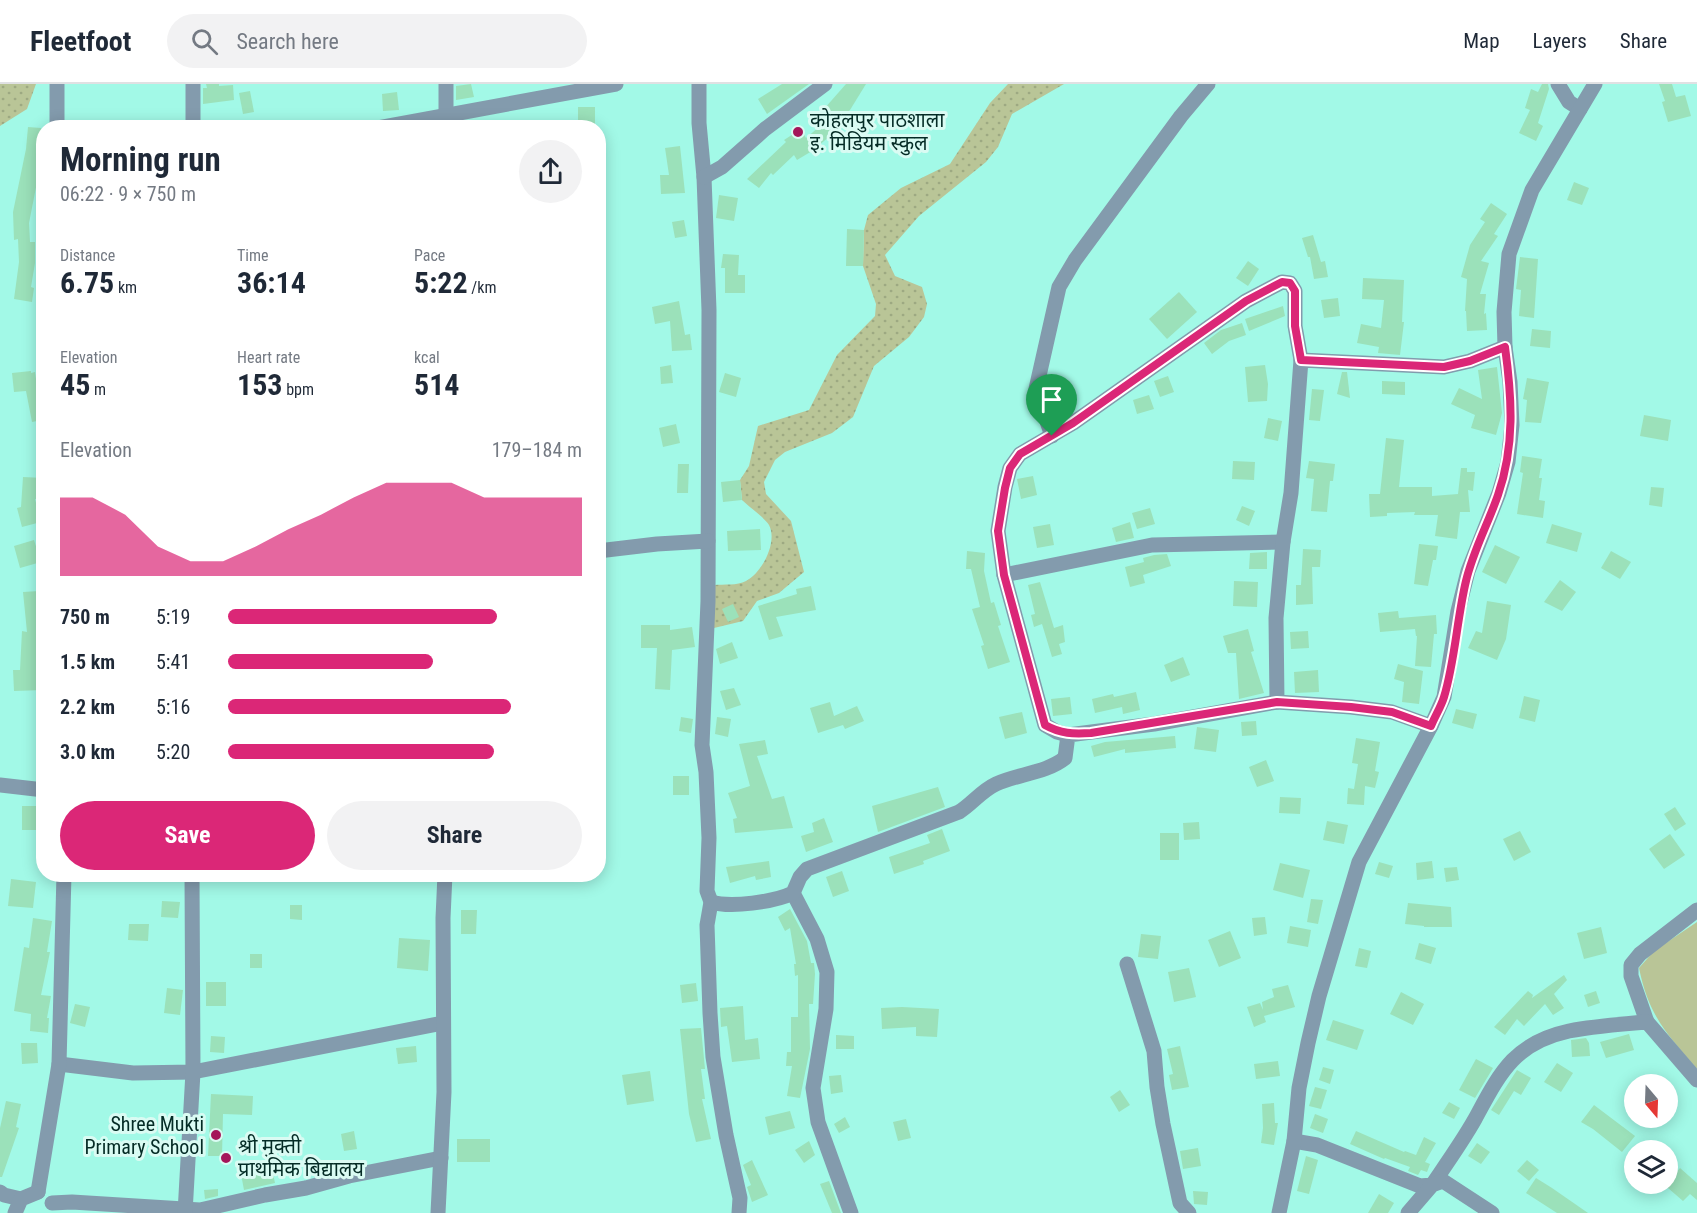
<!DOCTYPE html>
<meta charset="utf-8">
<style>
body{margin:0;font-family:"Roboto Condensed","Noto Sans Devanagari",sans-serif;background:#f2f2f3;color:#1f2937;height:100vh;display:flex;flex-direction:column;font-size:22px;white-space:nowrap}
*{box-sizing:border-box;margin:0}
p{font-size:20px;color:#747a83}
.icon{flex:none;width:33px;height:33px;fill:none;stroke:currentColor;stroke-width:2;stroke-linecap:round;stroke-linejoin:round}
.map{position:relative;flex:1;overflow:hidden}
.sheet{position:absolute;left:36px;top:36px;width:570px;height:762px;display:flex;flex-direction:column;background:#fff;border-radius:24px;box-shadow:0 3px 15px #0003}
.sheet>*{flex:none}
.needle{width:39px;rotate:161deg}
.tools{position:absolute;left:1624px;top:990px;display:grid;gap:12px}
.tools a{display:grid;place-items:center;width:54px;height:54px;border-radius:50%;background:#fff;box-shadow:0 3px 15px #0003;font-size:30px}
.pin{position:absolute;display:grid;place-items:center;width:51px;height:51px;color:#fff;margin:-62px -26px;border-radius:50% 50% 50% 0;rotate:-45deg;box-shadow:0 0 6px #0007}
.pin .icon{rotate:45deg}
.round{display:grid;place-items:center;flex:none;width:63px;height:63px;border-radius:32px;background:#f2f2f3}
.overview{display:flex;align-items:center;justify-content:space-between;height:102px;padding:0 24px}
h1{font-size:33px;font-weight:700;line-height:45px}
.figures{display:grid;grid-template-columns:repeat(3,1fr);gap:9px;height:102px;padding:6px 24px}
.figures div{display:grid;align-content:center}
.figures b{font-size:30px;font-weight:700}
.figures small{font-size:16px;font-weight:400}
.figures p{font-size:16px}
.chart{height:168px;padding:12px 24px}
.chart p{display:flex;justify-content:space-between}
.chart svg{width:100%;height:108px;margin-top:6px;fill:#db2777;opacity:.7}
.button{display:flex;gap:12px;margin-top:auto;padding:12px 24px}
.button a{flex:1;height:69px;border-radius:36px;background:#db2777;color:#fff;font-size:24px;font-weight:700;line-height:69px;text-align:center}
.button a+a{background:#f2f2f3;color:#1f2937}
ul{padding:0 24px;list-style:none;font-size:20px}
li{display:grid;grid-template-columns:96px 72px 1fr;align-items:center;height:45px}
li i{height:15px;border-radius:8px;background:#db2777}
header{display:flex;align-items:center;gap:36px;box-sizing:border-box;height:84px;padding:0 30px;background:#fff;border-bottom:2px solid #e0e1e3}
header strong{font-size:28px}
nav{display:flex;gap:33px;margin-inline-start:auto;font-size:21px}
.search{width:420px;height:54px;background:#f2f2f3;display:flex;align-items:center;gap:15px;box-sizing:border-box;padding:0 21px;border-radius:33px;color:#747a83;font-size:22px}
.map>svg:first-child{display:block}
</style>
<header>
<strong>Fleetfoot</strong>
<div class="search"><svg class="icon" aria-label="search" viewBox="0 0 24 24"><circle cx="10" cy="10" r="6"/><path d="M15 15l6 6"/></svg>Search here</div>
<nav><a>Map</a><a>Layers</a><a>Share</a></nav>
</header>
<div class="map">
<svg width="1697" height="1129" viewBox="0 0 1697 1129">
<defs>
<pattern id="grass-dots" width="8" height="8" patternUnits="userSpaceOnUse" patternTransform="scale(1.5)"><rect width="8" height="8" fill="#b9c597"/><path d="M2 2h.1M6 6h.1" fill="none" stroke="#9da982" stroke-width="1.8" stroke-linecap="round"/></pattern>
</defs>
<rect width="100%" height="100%" fill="#a2f9e7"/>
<g fill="url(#grass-dots)">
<path d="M0,0H36L27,25L0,42Z"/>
<path d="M1008,0H1064L1012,30L998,63L986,78L919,132L885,171L895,192L922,203L927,220L924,233L909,253L874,282L853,333L832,349L785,368L775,376L764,398L766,410L791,437L804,488L779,509L757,517L743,537L714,544V501C724,500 737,502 746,497C762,489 778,458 769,441C765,434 748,422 742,416L740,396L749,382L758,342L809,326L837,271L875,232L876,220L863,182L864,146L868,131L901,104L950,80L990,19Z"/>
</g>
<path fill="#b9c597" d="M1697,838V985C1666,949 1649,932 1639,884L1654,867Z"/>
<g fill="#9be1ba">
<path d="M206,0H219V2L233,1L234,16L203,20V4H207Z"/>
<path d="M471,0L474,13L456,16V2Z"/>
<path d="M782,0H809L767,30L758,15Z"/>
<path d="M846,0H866L850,26L838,38L824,25Z"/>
<path d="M1542,0H1548L1549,5L1538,39L1543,42L1536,57L1519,49L1530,26L1525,24L1531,5L1538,8Z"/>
<path d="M1659,0H1672L1676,13L1685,11L1691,32L1668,38L1662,18L1665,17Z"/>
<path d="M250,7L254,28L243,30L239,9Z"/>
<path d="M397,8L399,26L383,27L382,10Z"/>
<rect x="578" y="23" width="17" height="21"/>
<path d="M826,37L835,48L812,67L797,76L794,71L773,91L771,89L759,104L747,95L786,58L784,56L801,45L806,54Z"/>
<path d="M28,43L41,44L38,77L41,78L29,139L30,158H35V179L31,203L34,204L32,218L14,215L19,178L18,155L14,156L13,128L26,65Z"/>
<path d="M680,62L685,109L661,110L660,91H669L665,64Z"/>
<path d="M1574,98L1589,104L1582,121L1567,116Z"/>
<path d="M719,111L738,114L734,137L716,134Z"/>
<path d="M1491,119L1507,130L1494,150L1498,152L1481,177L1489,179L1480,210H1486L1484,230L1486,229L1487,246L1467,247L1466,227H1465L1467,195L1461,193L1470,161L1485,138L1480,135Z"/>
<path d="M684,136L687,152L675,154L672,138Z"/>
<path d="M847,145L864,146L863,182H846Z"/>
<path d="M1313,151L1321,178L1325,177L1328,193L1314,195L1310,173H1308L1302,154Z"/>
<path d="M723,170L739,171L738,191H745V209H725V184H721Z"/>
<path d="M1520,173L1538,175L1534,234L1519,232L1521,206L1516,205Z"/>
<path d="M1248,177L1259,185L1248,202L1236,194Z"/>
<path d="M1363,194L1404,196L1402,238H1404L1400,271L1378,269L1379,263L1357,259L1361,240L1381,244L1384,216L1362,215Z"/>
<path d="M1179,208L1197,228L1167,255L1149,235Z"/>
<path d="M1338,214L1340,232L1324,234L1321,216Z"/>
<path d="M679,217L685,251L690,250L692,266L672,267L670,237L655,240L652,223Z"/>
<path d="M1283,222L1285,232L1249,247L1245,235Z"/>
<path d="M1242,239L1246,251L1229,257L1212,270L1204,259L1221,246Z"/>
<path d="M1532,245L1551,247L1550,264L1530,262Z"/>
<path d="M671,281L673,299L661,300L660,283Z"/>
<path d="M1265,281L1268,300L1267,317L1248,318L1245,283Z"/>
<path d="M1497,283L1502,329L1496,351L1471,344L1475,331L1451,320L1459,304L1482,315L1478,286Z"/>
<path d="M31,287V289L35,288L42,336L32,338L26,307L14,308L12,289Z"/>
<path d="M1342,288H1347L1350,314L1337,310Z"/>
<path d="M725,289L741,294L736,313L719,308Z"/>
<path d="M1168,292L1174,308L1160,313L1154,297Z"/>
<path d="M1527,294L1549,298L1541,339L1525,338L1527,316L1523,315Z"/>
<path d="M1068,296L1075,319L1053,326L1047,302Z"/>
<path d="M1382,297L1405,298V311L1382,310Z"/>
<path d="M1312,305L1324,306L1320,337L1309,336Z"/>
<path d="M1149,311L1154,325L1137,330L1133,316Z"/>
<path d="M1644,331L1671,336L1668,357L1640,352Z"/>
<path d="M1268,334L1282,337L1278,357L1264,354Z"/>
<path d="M676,340L680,359L663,363L659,344Z"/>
<path d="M1386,354L1404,356L1399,403H1432V412L1458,410L1461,384H1467V388H1475L1473,407L1468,406L1470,428H1460L1457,455L1435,452L1438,431H1414L1415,428L1387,429V432L1370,433L1369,410H1380Z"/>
<path d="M1522,372L1542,375L1539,394H1542L1539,416L1545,417L1543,434L1517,430L1523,389L1520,388Z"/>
<path d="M1233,377L1255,378L1254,396L1232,395Z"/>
<path d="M1309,377L1335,380L1333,397H1330L1327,428L1311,427L1314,395L1306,394Z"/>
<path d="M678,380H689L688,409H677Z"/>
<path d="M1033,392L1037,411L1021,415L1017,395Z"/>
<path d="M23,393L44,394V400L42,416L35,415L41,438L22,443L17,424L21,423Z"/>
<path d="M740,396L742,416L723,418L721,398Z"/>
<path d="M1651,403L1664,404L1662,423L1649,421Z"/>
<path d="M1242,422L1255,427L1249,442L1236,436Z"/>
<path d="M1150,424L1155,440L1137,445L1132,429Z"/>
<path d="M1130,438L1134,454L1116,458L1112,444Z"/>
<path d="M1050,440L1054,461L1037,464L1033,443Z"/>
<path d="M1552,440L1582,449L1577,468L1546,459Z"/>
<path d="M760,445L761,466L728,467L727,447Z"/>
<path d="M34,456L41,478L20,484L14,462Z"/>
<path d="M1419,460L1438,462L1436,476H1433L1428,502L1414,500Z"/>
<path d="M1495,461L1520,473L1506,500L1482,488Z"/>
<path d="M1303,465L1321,466L1320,483H1312L1313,520L1296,521V501H1301Z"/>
<path d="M967,467L985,469L984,487L991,519L994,518L1001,541L998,542L1010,578L988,585L981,562L984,561L972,525L980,523L971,485H966Z"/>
<path d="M1611,467L1631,478L1620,495L1601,484Z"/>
<path d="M1267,468V485H1249L1250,469Z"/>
<path d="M1167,470L1171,482L1143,491L1145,499L1130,503L1125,483L1144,478L1143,474L1154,471Z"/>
<path d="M1560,496L1576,508L1562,527L1544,518Z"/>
<path d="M1234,497L1258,498L1257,523L1233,522Z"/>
<path d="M1040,498L1054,544L1063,541L1065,558L1059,560L1062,570L1052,573L1042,540L1034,543L1031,531L1035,530L1028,501Z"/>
<path d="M811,502L816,526L776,533L783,552L769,556L758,522L797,510L796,505Z"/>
<path d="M39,507L44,552L42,585L44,606L14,607L13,586H20L22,547L27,548L23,508Z"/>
<path d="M1487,517L1511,521L1506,555L1497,576L1468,564L1476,547L1482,549Z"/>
<path d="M733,520L739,533L728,538L722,525Z"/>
<path d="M1398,527L1399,534L1436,531L1437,550H1434L1431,583L1415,582L1417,552H1416L1415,545L1380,548L1378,529Z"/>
<path d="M641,541H670V546L692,543L695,563L672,566L670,606L655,605L657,564H641Z"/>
<path d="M1248,545L1254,567L1251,568L1264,609L1239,615L1236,569H1228L1223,552Z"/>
<path d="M1308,547L1309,564L1291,565L1290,548Z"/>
<path d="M732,558L738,574L720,580L716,565Z"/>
<path d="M1183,573L1190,591L1171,598L1164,581Z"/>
<path d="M1398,580L1423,587L1419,620L1402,618L1404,598L1394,595Z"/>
<path d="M1318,586L1319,608L1295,609L1294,588Z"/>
<path d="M734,604L741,621L726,626L720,607Z"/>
<path d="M1136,608L1140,626L1123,630L1122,623L1095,629L1092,615L1113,610L1114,613Z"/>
<path d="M1524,612L1540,616L1535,638L1519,634Z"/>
<path d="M1070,613L1072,630L1053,632L1051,615Z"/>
<path d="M830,618L834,632L857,622L864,637L845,645L843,641L818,649L810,624Z"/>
<path d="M1456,625L1477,630L1473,645L1452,639Z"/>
<path d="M1022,628L1027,649L1005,655L999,633Z"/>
<path d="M681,633L693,635L691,649L679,647Z"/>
<path d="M717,633L731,635L728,653L715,650Z"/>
<path d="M1256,637L1257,651L1242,652L1241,638Z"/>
<path d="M1197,643L1219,646L1216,668L1194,665Z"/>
<path d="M1175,652L1176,664L1125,669V665L1094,673L1091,662L1105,658Z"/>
<path d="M1356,654L1380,658L1375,687L1379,688L1375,704L1365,702L1364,721L1347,720L1348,704L1354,705L1358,680L1352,679Z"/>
<path d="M765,656L768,670L757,672L772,715L784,712L793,744L735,749L733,735L737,734L728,709L750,702L739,660Z"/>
<path d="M1266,676L1274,697L1257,703L1249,683Z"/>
<rect x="673" y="692" width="16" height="19"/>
<path d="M938,703L945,723L878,748L872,722Z"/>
<path d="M1280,713L1301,714L1300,730L1279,729Z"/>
<rect x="22" y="722" width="16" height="24"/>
<path d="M1675,723L1686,740L1675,747L1664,730Z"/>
<path d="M824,734L833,758L806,768L801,752L814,748L812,739Z"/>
<path d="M1327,737L1348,741L1344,760L1323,756Z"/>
<path d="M1199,738L1200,755L1184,756L1183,739Z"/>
<path d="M942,745L950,767L923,777L924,780L894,790L889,773L930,759L927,751Z"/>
<path d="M1520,747L1531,768L1514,777L1503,755Z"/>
<rect x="1160" y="749" width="19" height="27"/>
<path d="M1670,750L1685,771L1664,785L1649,765Z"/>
<path d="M769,777L771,793L756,796L755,792L730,799L726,783Z"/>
<path d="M1432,777L1434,794L1417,796L1416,779Z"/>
<path d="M1379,778L1393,782L1389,794L1375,790Z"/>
<path d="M1280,779L1310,786L1303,814L1273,806Z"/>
<path d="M1457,783L1459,796L1446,798L1444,784Z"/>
<path d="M842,787L849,807L833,813L826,793Z"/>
<path d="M11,795L36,798L33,824L8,822Z"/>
<path d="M1311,815L1323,816L1318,840L1307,838Z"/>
<path d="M162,817L180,818L178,834L161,833Z"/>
<path d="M1408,819L1451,823L1452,843H1424V842L1405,840Z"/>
<path d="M290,821H302V836L290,835Z"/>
<path d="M790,825L807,857L811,879H814L815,890L813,920H809L810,965L800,1014L787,1012L792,982H786L787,968H791V933H798V891L795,892L794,880H796L790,844L785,847L778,833Z"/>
<path d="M461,826H477L476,850H461Z"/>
<path d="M1265,833L1267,850L1254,852L1252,834Z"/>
<path d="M33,834L52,837L47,868H50L41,911L51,912L47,934H49L48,949L30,947L31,930L14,927L24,863L29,864Z"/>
<path d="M129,840H149L148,857L128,856Z"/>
<path d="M1290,842L1311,846L1308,863L1287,859Z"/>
<path d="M1601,843L1607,869L1584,875L1577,849Z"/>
<path d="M1230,847L1241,874L1219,883L1208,856Z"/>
<path d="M1141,850L1161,852L1158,875L1138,873Z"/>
<path d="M399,854L430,856L428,887L397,884Z"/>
<path d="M1419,859L1436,864L1431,880L1415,875Z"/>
<path d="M1359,864L1371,867L1367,884L1355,882Z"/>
<rect x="250" y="870" width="12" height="14"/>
<path d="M1189,884L1196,913L1174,918L1168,888Z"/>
<path d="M1564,891L1567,896L1554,910L1564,924L1553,931L1545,920L1524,942L1517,935L1505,951L1494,943L1528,907L1533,911L1532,914Z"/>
<rect x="206" y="898" width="20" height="24"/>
<path d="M696,899L698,917L682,919L680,901Z"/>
<path d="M1288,901L1295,923L1264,932L1266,938L1254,943L1247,923L1260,919L1263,926L1262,918L1274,913L1272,905Z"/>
<path d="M167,904L183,906L180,931L164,929Z"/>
<path d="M1596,907L1600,919L1588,923L1584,911Z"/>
<path d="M1401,908L1424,920L1413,941L1390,930Z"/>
<path d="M75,920L90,923L85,943L70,939Z"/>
<path d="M743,922L745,956L758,954L760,975L732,978L727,942L721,943L720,924Z"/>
<path d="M902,923L939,925L937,953L916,952V943L882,945L881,924Z"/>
<path d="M1333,936L1364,946L1357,966L1326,956Z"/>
<path d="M701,944L705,985H701L705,1015H702L711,1055L696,1058L689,1030L680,945Z"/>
<path d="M1629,950L1634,966L1606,974L1600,958Z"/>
<path d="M836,951L854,952V965H836Z"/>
<path d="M211,952L225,953L224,969L210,968Z"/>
<path d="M1586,954L1589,959L1590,972L1572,973L1571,956Z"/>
<path d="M21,959H37L38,979L22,980Z"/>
<path d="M416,962L417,978L398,980L396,964Z"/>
<path d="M1180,962L1189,1003L1172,1006L1169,991L1173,990L1167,965Z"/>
<path d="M1476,975L1493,984L1475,1014L1459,1006Z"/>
<path d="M1278,977L1280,992L1256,995L1254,980Z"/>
<path d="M1557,979L1573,989L1561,1008L1544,998Z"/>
<path d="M1323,983L1334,986L1330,1000L1319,996Z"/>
<path d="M1517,986L1531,994L1521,1011L1514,1007L1499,1031L1491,1026Z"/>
<path d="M650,987L654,1017L627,1021L622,991Z"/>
<path d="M841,991L843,1008L831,1010L829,992Z"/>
<path d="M1315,1003L1327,1006L1321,1025L1309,1022Z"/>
<path d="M1120,1006L1130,1021L1119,1028L1110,1013Z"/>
<path d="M211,1010L253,1012L252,1031L223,1030L222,1072H208Z"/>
<path d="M6,1017L21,1020L16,1043L19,1044L2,1093H0V1044Z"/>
<path d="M1449,1018L1460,1024L1454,1035L1442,1029Z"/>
<path d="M1274,1019L1275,1039H1278L1274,1061L1261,1059L1263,1044L1262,1020Z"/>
<path d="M1594,1021L1635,1052L1622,1068L1593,1045L1581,1038Z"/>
<path d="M790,1027L795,1044L769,1051L765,1033Z"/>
<path d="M1315,1030L1328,1035L1323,1049L1310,1044Z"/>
<path d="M845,1033L850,1043L839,1049L834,1040Z"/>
<path d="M906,1035L911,1054L898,1057L893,1038Z"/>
<path d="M354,1047L357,1065L344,1067L341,1050Z"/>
<path d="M1356,1047L1404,1068L1405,1067L1416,1071L1424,1053L1436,1059L1425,1078L1430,1080L1427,1088L1421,1086L1418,1091L1408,1087L1410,1083L1385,1074L1384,1075L1350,1060Z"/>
<rect x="457" y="1055" width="33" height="23"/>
<path d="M809,1057L815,1071L804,1079L795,1066Z"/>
<path d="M1477,1059L1490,1068L1481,1080L1468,1072Z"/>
<path d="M1198,1064L1201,1082L1183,1085L1180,1067Z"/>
<path d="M1306,1072L1318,1076L1309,1110L1297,1107Z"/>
<path d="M752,1076L768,1111L752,1118L747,1103L751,1101L743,1081Z"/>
<path d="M1527,1076L1539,1086L1529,1097L1517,1087Z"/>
<path d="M1680,1084L1697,1099V1116L1690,1110L1683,1117L1668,1104V1085L1676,1089Z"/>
<path d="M272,1085L275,1099L244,1106L241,1090Z"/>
<path d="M1536,1094L1552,1104L1588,1129H1557L1526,1109Z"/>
<path d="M829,1097L841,1129H832L820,1100Z"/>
<path d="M218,1105V1112L205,1115L204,1106Z"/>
<path d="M1193,1107L1208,1108L1207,1121L1194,1120Z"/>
<path d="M1379,1110L1394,1119L1388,1129H1368Z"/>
</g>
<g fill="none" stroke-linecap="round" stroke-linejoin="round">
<g stroke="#839bad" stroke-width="15">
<path d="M699,0V39L704,93L709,226L708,517L702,661L706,688L709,754L707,807L711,818L707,841L710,929L713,973L726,1051L740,1114L739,1129"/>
<path d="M1558,0L1569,18L1580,25"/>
<path d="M57,44V0"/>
<path d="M193,44V0"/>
<path d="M378,44L616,0"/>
<path d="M446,44V0"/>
<path d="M704,93L722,83L765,45L825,0"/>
<path d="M1052,352L1036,305L1059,203L1075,176L1181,32L1208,0"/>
<path d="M598,467L657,460L708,457"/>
<path d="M1004,491L1152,461L1283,458"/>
<path d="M1431,642L1392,628L1351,623L1277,618L1276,534L1283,458L1291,409L1301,276L1444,283L1470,277L1505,263"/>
<path d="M1068,651L1057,648L1045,641L1004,491L998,447L1005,403L1010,384L1020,370L1073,339L1246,217L1282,198L1290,199L1295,207V242L1301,276"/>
<path d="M0,701L44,706"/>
<path d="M793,809L817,855L827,888L826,925L813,1004L818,1038L851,1129"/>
<path d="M711,818C731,824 774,818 793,809L800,793L807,785L959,728C972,720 981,707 996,700C1018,690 1046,689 1065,674L1068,651L1154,640L1277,618"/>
<path d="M1127,880L1154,967L1157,1003L1163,1040L1180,1119L1189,1129"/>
<path d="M1647,938L1631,892V881L1640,870L1697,826"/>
<path d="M59,980L133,989L193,988L443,939"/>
<path d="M1294,1057L1317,1061L1420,1102L1432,1101C1447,1079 1462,1058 1475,1035C1500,989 1514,959 1569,947C1595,942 1621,940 1647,938L1697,996"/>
<path d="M0,1108L4,1111L21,1115"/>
<path d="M38,1108L59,980L64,790"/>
<path d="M52,1119L72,1118L200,1126L265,1111L306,1104L349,1092L441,1074"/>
<path d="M15,1129L21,1115L38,1108"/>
<path d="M185,1129L193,988L192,790"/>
<path d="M438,1129L444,1008L443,834L445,790"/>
<path d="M1279,1129L1294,1057L1299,1004L1308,959L1319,912L1359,778L1431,642L1444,613L1458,527L1468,487L1499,409L1508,378L1512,341L1510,298L1505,263L1504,228L1509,170L1532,106L1595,0"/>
<path d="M1408,1129L1432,1101L1443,1097L1492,1129"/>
</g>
</g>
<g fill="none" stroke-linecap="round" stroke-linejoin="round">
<defs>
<path id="route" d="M1282,198L1290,199L1295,207V242L1301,276L1444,283L1470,277L1505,263C1512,314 1515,362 1498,411C1488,440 1473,467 1466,497C1457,534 1455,577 1444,613C1441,623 1435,632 1431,642L1392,628L1351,623L1277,618L1091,649C1073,650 1061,650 1045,641L1004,491L998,447L1005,404L1010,384L1020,370L1073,339L1246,217Z"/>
</defs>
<use href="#route" stroke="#fff" stroke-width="12"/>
<use href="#route" stroke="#db2777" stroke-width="8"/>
</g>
<g fill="#a4165a" stroke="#dafbf3" stroke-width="2">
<circle cx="798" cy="48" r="6"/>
<circle cx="216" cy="1051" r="6"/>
<circle cx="226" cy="1074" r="6"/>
</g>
<g text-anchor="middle" stroke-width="6" stroke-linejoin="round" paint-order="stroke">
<g font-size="20" fill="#042b25" stroke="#dafbf3" text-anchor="start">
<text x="810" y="43">कोहलपुर पाठशाला<tspan x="810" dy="23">इ. मिडियम स्कुल</tspan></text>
<text x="204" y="1047" text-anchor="end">Shree Mukti<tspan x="204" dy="23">Primary School</tspan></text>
<text x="238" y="1069">श्री मुक्ती<tspan x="238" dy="23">प्राथमिक बिद्यालय</tspan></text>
</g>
</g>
</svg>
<div class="tools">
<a><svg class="needle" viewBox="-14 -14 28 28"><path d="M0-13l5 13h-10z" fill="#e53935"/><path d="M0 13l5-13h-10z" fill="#747a83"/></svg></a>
<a><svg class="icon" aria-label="layers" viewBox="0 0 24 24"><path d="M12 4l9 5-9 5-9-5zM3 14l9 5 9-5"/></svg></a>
</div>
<div class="pin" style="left:1052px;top:352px;background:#1e9e55"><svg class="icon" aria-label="arrive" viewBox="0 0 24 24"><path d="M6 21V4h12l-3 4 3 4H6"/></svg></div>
<section class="sheet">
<div class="overview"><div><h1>Morning run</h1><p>06:22 · 9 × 750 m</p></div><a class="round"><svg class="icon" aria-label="share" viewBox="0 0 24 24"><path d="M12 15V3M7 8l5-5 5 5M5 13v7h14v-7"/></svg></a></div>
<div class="figures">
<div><p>Distance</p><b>6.75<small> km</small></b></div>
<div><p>Time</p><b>36:14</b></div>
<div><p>Pace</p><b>5:22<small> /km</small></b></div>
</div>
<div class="figures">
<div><p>Elevation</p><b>45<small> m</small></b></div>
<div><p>Heart rate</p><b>153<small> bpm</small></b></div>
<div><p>kcal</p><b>514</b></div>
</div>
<div class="chart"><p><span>Elevation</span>179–184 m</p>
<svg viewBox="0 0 160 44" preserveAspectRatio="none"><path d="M0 44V12L10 12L20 19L30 32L40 38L50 38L60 32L70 25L80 19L90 12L100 6L110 6L120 6L130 12L140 12L150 12L160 12V44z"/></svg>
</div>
<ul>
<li><b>750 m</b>5:19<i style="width:76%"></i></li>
<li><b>1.5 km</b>5:41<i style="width:58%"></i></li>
<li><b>2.2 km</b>5:16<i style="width:80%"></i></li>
<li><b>3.0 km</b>5:20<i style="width:75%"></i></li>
</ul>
<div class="button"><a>Save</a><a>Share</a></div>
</section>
</div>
